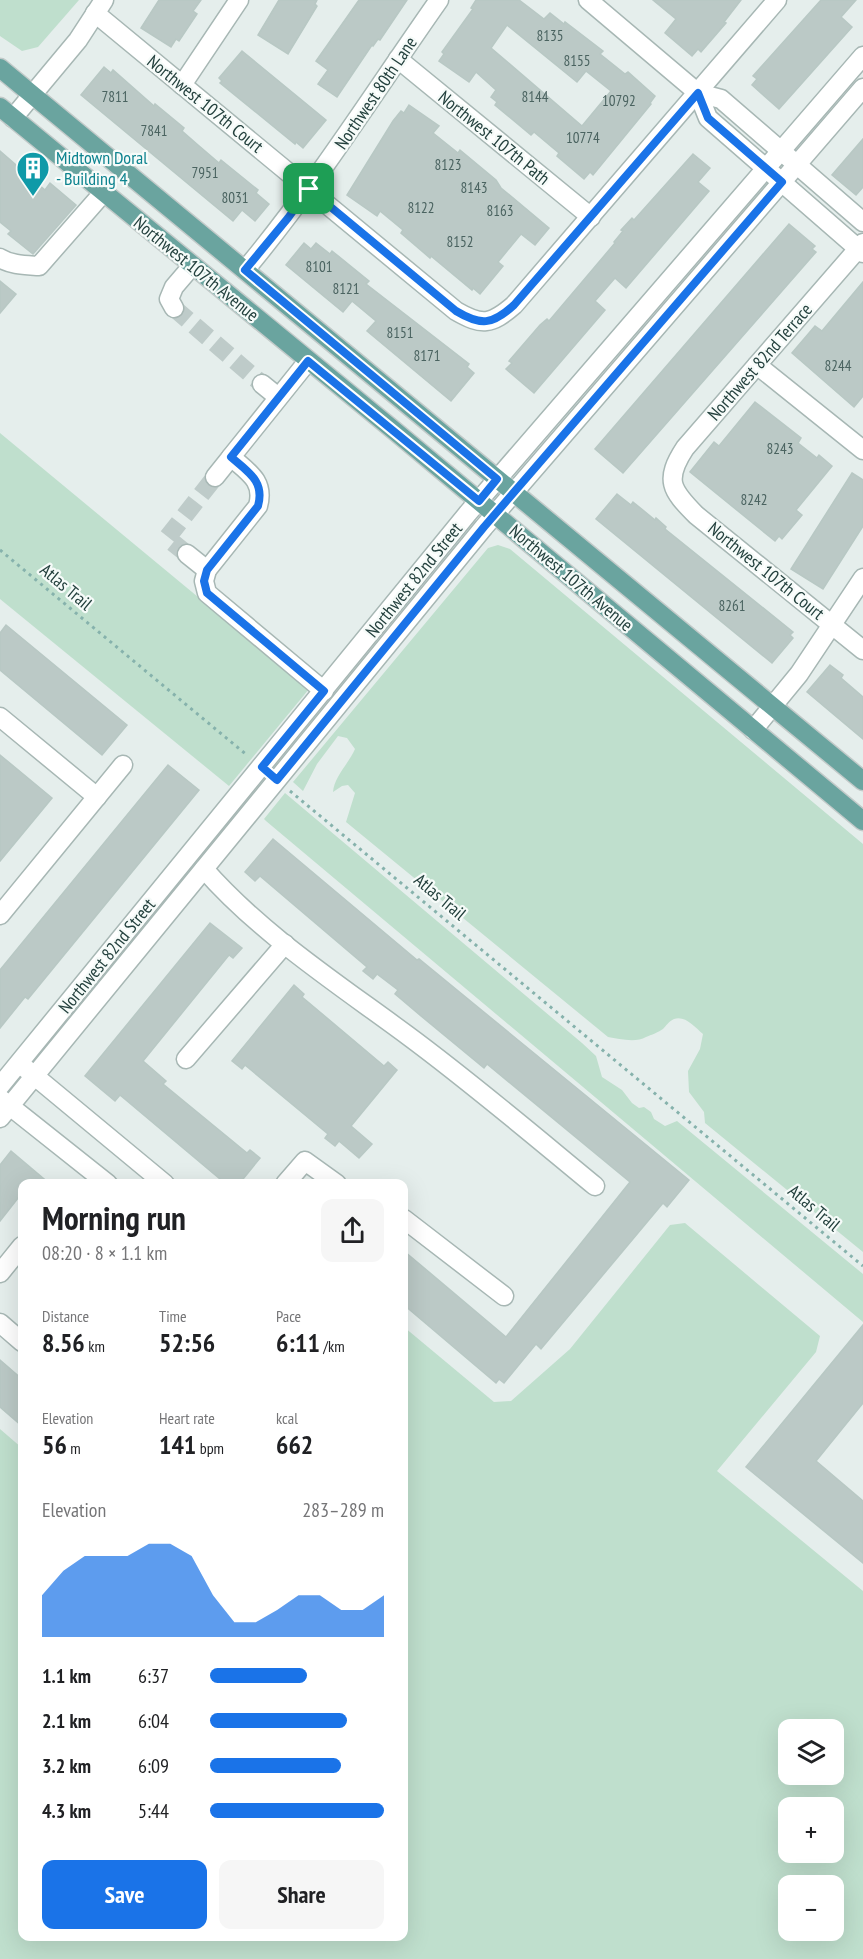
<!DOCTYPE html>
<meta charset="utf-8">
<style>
body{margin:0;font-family:"PT Sans Narrow",sans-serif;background:#f6f6f6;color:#202124;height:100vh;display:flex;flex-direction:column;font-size:22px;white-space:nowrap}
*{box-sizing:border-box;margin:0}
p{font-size:20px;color:#757577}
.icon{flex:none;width:33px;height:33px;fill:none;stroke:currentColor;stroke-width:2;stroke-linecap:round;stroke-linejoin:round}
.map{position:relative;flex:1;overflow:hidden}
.side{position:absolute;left:18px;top:1179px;width:390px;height:762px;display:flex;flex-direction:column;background:#fff;border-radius:12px;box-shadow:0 6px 24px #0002}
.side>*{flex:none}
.fabs{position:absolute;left:778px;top:1719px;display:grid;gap:12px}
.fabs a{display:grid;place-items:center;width:66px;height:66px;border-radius:12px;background:#fff;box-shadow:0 6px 24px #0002;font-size:30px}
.pin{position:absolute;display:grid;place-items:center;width:51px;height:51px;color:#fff;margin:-26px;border-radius:12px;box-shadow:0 3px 9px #0006}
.round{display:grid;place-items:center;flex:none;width:63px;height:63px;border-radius:12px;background:#f6f6f6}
.head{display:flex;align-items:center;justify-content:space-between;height:102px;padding:0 24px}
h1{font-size:33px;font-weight:800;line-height:45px}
.metrics{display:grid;grid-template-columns:repeat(3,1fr);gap:9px;height:102px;padding:6px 24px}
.metrics div{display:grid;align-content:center}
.metrics b{font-size:26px;font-weight:800}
.metrics small{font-size:16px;font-weight:400}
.metrics p{font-size:16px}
.chart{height:168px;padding:12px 24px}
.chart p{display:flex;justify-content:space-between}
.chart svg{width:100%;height:108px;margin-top:6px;fill:#1a73e8;opacity:.7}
.cta{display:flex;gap:12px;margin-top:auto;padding:12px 24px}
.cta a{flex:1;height:69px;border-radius:12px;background:#1a73e8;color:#fff;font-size:24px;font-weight:800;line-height:69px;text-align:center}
.cta a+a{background:#f6f6f6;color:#202124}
ul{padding:0 24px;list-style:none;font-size:20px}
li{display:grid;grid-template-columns:96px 72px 1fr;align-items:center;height:45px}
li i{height:15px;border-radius:8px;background:#1a73e8}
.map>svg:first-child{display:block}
</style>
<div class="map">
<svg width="863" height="1959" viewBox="0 0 863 1959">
<rect width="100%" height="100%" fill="#e5eeec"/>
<g fill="#bfdfcd" fill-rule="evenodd">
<path d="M0,0H79L38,47L22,51L0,36Z"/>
<path d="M0,433L309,689L229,786L0,599Z"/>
<path d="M498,545L510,549L863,844V1252L705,1123L704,1112L689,1092L688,1071L700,1049L703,1034C695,1027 685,1015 674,1019C669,1021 666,1026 663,1029C659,1032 651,1035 646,1037C636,1043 619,1039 608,1037L346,822L355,793L348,785L342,786L333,792C334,777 349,763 355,749L347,738L338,736L317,764L303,791L293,782L488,548Z"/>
<path d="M285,793L582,1043L596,1056L602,1077L622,1090L632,1103L639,1108L644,1107L651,1112L654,1119L665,1126L677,1121L863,1274V1322L266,821L264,819Z"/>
<path d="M685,1223L820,1336L816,1352L717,1471L863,1591V1959H0V1429L22,1448V1936H404V1327L494,1402L511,1401L570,1349L670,1225ZM789,1730H834V1774H789ZM789,1808H834V1852H789ZM789,1886H834V1930H789Z"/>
</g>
<g fill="#bbc9c6" stroke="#b8c8c4" stroke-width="1.5" fill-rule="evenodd">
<path d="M159,0H201L193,11L197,14L179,41L176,39L171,47L141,28Z"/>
<path d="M279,0H317L315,4L317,6L288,54L258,35Z"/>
<path d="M359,0H407L380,40L378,39L373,46L372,45L337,97L318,84L328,70L316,61Z"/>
<path d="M476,0H519L544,19L550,13L564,24L565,22L603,51L600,54L625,74L628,72L655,96L650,103L651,104L593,175L590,172L584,179L557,156L559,153L534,132L531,135L495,105L497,102L491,97L496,90L476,72L469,82L439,61L444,54L442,52L473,9L471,8ZM507,25L577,82L586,71L611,91L582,126L491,48Z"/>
<path d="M653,0H741L724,22L726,23L701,52L698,49L692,56L665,33L676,19Z"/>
<path d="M821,0H856L841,17L852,27L779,109L752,85L757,79L753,76Z"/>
<path d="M242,51L326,120L303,148L296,142L295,144L220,83L222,81L219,78Z"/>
<path d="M104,67L111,73L113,70L154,106L155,104L184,128L182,131L198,145L219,163L221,160L258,190L256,193L269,204L255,221L242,210L233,221L81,95Z"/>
<path d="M409,105L439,126L433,133L458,153L460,150L496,180L501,188L549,228L535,245L521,234L498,262L503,266L480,294L473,288L472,290L431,256L430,258L401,233L403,230L380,211L377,216L347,195L393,121L401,111L404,113Z"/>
<path d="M863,139V187L856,195L832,175Z"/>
<path d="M0,151L45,190L50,183L76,205L33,254L8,234L11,231L0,222Z"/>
<path d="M693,154L710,168L698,182L709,191L626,288L615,278L595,301L605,310L534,393L506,369L512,363L509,361L540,325L547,319L549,321L615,243L614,242L623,231L621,230L632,218L634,220Z"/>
<path d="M789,224L815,246L812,249L816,252L623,473L595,449Z"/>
<path d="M304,243L311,249L316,243L330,254L332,251L369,281L366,284L469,364L467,367L474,373L451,401L367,331L376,321L352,301L343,312L286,265Z"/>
<path d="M0,281L16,294L0,313Z"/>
<path d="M863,282V396L854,407L792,353L815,326L822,331Z"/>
<path d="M755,402L801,438L798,443L817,458L819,455L832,466L796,510L802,515L782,539L779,536L775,541L690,472L714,442L719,446Z"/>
<path d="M852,473L863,480V526L823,589L791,569Z"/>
<path d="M617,494L631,505L633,502L655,520L656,518L666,527L665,529L793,632L790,635L793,638L772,663L596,519Z"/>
<path d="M6,625L127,725L102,755L0,670V633Z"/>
<path d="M830,665L843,675L841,678L863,697V739L807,692Z"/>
<path d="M0,755L52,798L0,861Z"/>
<path d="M168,765L199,790L28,999L25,997L0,1028V970Z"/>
<path d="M273,839L417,960L419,959L689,1180L667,1207L663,1203L541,1349L536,1344L504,1383L499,1379L496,1383L404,1305V1251L506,1337L630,1182L487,1064L484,1068L421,1016L395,994L398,990L377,974L373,979L363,971L367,967L260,876L255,881L245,872Z"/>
<path d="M210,923L242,948L233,958L229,955L143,1061L166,1081L163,1084L247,1153L250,1150L260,1158L239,1184H226L120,1095L115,1101L85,1076Z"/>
<path d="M294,985L304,994L302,997L384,1066L388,1062L397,1070L351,1126L372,1144L359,1158L339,1141L335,1146L325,1138L328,1134L245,1065L242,1069L232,1061Z"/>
<path d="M11,1151L50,1184H22V1193L0,1221V1165Z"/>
<path d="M863,1325V1403L816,1461L863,1501V1563L746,1467Z"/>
<path d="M0,1360L22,1379V1426L0,1407Z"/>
</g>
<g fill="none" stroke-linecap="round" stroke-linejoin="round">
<g stroke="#becbc9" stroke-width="18" stroke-dasharray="18 9" stroke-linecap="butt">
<path d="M174,308L262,384"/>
<path d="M187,554L167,538L215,477"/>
</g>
<defs>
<g id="minor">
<path d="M588,0L698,93L708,118L863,253"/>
<path d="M95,13L456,311C482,326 491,325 514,305L777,0"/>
<path d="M398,59L591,217"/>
<path d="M182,85L239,0"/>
<path d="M698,93L721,99L863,222"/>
<path d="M13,118L78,40L104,0"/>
<path d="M863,243L685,448C664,480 671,490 696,515L863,650"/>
<path d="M0,258C11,265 25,265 39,266L103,193"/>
<path d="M245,270C316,185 375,91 439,0"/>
<path d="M174,308L169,299L174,287L192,266"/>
<path d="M308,361L231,457C248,472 265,481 258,506L207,570L204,581L207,593L324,691"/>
<path d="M757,365L863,450"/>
<path d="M262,384L278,397"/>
<path d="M215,477L231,457"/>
<path d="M187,554L207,570"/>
<path d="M0,717L97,797"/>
<path d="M753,730L799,674L863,578"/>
<path d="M204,869C261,934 338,984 407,1035C472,1083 533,1135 595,1186"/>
<path d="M0,915L123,765"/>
<path d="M186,1059L285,944"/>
<path d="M25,1068L165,1184"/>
<path d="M0,1086L468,513L863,56"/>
<path d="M1,1099L108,1184"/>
<path d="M0,1118L484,527L863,88"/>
<path d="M285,1184L305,1161L337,1184"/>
<path d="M404,1219L504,1296"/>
<path d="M0,1273L22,1246"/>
<path d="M0,1323L22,1342"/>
</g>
<g id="major">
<path d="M0,68L863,781"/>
<path d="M0,107L396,432L863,821"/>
</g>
</defs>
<use href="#minor" stroke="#a7b7b4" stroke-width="21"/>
<use href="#major" stroke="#c2cac9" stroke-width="21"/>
<g stroke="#86b2ac" stroke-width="3" stroke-dasharray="3 4.5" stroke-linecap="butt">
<path d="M0,550L248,756"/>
<path d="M290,791L863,1266"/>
</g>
<use href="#minor" stroke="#fff" stroke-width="18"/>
<use href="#major" stroke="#6aa49f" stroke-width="18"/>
</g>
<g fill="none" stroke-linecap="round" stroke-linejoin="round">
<defs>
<path id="route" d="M698,93L708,118L782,182L484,527L277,780L262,767L324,691L207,593L204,581L207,570L258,506C265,481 248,472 231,457L308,361L479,501L497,479L245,270L288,218L309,189L456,311C481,326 492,325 514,305Z"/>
</defs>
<use href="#route" stroke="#fff" stroke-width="12"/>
<use href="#route" stroke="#1a73e8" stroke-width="8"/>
</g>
<defs>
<symbol id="building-pin" viewBox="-11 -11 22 30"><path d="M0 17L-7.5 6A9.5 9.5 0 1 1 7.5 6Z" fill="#0f9aa8" stroke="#f6fbf9"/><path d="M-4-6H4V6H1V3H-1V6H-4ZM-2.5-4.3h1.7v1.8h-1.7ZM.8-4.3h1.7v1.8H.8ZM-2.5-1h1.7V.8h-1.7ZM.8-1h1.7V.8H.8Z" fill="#fff"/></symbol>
</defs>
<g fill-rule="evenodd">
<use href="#building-pin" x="14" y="149" width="38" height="52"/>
</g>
<g text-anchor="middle" stroke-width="4.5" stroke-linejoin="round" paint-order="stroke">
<g font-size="15" fill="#4a6360">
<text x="550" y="41">8135</text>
<text x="577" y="66">8155</text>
<text x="115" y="102">7811</text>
<text x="535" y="102">8144</text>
<text x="619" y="106">10792</text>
<text x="154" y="136">7841</text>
<text x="583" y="143">10774</text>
<text x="448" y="170">8123</text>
<text x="205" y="178">7951</text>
<text x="474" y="193">8143</text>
<text x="235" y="203">8031</text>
<text x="421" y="213">8122</text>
<text x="500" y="216">8163</text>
<text x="460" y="247">8152</text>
<text x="319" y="272">8101</text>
<text x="346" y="294">8121</text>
<text x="400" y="338">8151</text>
<text x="427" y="361">8171</text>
<text x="838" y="371">8244</text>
<text x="780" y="454">8243</text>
<text x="754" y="505">8242</text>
<text x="732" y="611">8261</text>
</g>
<g font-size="18" fill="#24413e" stroke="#f6fbf9">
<text transform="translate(376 93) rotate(-56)" y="6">Northwest 80th Lane</text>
<text transform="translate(205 104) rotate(39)" y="6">Northwest 107th Court</text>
<text transform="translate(494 138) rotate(39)" y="6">Northwest 107th Path</text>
<text transform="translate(196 269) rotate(39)" y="6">Northwest 107th Avenue</text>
<text transform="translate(760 362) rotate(-49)" y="6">Northwest 82nd Terrace</text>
<text transform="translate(766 571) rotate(39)" y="6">Northwest 107th Court</text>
<text transform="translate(571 578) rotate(40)" y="6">Northwest 107th Avenue</text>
<text transform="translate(414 580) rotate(-51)" y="6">Northwest 82nd Street</text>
<text transform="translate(66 587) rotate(40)" y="6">Atlas Trail</text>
<text transform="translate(440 897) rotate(40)" y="6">Atlas Trail</text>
<text transform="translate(107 956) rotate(-51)" y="6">Northwest 82nd Street</text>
<text transform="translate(814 1208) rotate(40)" y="6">Atlas Trail</text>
</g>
<g font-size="18" fill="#0d838f" stroke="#f6fbf9" text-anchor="start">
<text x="56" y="164">Midtown Doral<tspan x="56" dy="21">- Building 4</tspan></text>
</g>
</g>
</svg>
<div class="fabs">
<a><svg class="icon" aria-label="layers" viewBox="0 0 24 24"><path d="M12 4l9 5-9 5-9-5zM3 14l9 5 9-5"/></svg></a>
<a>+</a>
<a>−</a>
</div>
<div class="pin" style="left:309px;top:189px;background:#1e9e55"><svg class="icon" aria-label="arrive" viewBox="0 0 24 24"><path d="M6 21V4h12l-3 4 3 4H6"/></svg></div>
<section class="side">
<div class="head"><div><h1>Morning run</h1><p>08:20 · 8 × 1.1 km</p></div><a class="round"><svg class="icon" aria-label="share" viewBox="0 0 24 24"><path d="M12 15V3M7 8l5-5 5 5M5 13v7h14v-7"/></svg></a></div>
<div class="metrics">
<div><p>Distance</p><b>8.56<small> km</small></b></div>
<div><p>Time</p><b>52:56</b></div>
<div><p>Pace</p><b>6:11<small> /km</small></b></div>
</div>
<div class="metrics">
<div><p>Elevation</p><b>56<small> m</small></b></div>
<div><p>Heart rate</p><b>141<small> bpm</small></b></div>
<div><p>kcal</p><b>662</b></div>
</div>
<div class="chart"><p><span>Elevation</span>283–289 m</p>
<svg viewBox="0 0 160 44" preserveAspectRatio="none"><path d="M0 44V27L10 17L20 11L30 11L40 11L50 6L60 6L70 11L80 27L90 38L100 38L110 33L120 27L130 27L140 33L150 33L160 27V44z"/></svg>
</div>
<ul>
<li><b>1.1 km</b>6:37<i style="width:56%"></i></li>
<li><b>2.1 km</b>6:04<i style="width:79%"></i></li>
<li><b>3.2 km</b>6:09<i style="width:75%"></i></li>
<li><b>4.3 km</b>5:44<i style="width:100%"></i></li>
</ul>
<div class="cta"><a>Save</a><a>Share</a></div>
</section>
</div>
